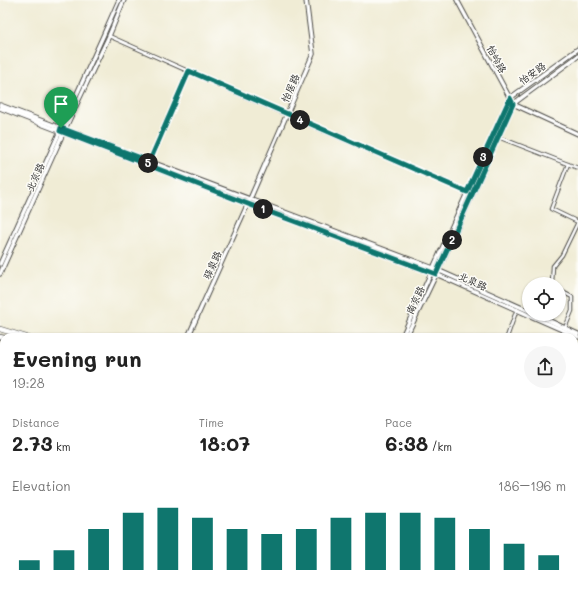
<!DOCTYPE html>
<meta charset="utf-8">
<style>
body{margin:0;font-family:Mali,"LXGW WenKai TC",sans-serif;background:#f6f6f6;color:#222;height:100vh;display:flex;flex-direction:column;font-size:15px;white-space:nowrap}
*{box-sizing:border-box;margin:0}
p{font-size:13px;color:#767676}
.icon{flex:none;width:22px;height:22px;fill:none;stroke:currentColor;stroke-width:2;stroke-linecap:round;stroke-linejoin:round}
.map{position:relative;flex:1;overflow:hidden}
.side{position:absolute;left:0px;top:333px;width:578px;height:256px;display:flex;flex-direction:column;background:#fff;border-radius:12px 12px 0 0;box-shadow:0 1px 3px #0004}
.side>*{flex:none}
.controls{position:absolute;left:522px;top:277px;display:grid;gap:8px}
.controls a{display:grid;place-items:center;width:44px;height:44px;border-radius:50%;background:#fff;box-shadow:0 1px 3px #0004;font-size:20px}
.pin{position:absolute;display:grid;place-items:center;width:34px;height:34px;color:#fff;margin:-41px -17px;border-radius:50% 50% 50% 0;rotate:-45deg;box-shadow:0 0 4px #0007}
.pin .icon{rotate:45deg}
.km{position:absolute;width:20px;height:20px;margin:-10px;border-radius:50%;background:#222;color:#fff;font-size:11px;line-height:20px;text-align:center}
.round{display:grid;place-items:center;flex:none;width:42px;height:42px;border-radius:21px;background:#f6f6f6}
.headline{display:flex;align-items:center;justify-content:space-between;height:68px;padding:0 12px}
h1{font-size:22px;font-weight:800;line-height:30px}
.figures{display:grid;grid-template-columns:repeat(3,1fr);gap:6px;height:68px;padding:4px 12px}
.figures div{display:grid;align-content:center}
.figures b{font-size:20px;font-weight:800}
.figures small{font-size:11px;font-weight:400}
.figures p{font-size:11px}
.chart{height:112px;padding:8px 12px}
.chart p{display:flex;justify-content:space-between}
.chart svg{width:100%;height:72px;margin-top:4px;stroke:#0f766e;stroke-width:6}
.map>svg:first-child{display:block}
</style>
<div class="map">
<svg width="578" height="589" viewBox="0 0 578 589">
<rect width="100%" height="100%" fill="#fdfcf7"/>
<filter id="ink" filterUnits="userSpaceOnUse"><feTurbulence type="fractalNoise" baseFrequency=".025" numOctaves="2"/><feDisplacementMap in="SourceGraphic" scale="8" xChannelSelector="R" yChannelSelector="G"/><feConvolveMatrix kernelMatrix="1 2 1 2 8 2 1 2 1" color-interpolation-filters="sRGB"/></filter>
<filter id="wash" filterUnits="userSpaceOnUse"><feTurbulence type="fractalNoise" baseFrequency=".012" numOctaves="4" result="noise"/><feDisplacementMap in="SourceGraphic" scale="16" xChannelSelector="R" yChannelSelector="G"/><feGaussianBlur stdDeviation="0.9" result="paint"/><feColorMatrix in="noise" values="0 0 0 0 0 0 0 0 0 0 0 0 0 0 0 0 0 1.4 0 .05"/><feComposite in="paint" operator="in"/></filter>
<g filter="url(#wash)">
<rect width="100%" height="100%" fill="#f0ecd5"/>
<g fill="#cfc1ba">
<path d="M4,421V497L0,495V434Z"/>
<path d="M574,529L578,531V589H303L304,585H574Z"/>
<path d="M84,585H188L197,589H82Z"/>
<path d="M213,585H286L284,589H222Z"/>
</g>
</g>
<g filter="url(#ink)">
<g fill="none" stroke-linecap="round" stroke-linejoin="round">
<defs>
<g id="minor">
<path d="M109,36L287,115L467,192"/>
<path d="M498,137L578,168"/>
<path d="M149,162L189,71"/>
<path d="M552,284L553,266L562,255L578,222L551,209L568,164"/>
<path d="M559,290L572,297V311L565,328"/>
<path d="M507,337L517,309"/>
<path d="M574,499L578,501"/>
</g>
<g id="tertiary">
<path d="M457,0L513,104L578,134"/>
<path d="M0,264L104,34L119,0"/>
<path d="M0,274L65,129L109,36L124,0"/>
<path d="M188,337L250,199L313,54L306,0"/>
<path d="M402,337L510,98L578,49"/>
<path d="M406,337L443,260L513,104L578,56"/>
<path d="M574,445L578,436"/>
<path d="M0,500L4,501"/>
<path d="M200,585L209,589"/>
<path d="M78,589L79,585"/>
<path d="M289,589L291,585"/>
<path d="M293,589L295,585"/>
</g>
<g id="secondary">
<path d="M0,105L433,268L529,311"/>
<path d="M0,108L248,204L436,274L578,337"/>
<path d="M535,314L578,334"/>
</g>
<g id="trunk">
<path d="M0,329L26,337"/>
<path d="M0,337L4,338"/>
<path d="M574,507L578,508"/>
<path d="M574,514L578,516"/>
</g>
</defs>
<use href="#minor" stroke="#494844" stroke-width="4.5"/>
<use href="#tertiary" stroke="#494844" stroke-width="5.5"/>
<use href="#secondary" stroke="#494844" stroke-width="5.5"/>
<use href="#trunk" stroke="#494844" stroke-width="6"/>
<use href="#minor" stroke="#fff" stroke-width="2.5"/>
<use href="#tertiary" stroke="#fff" stroke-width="3.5"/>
<use href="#secondary" stroke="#fff" stroke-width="3.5"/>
<use href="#trunk" stroke="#fff" stroke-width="4.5"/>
</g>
</g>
<g fill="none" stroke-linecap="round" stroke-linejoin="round" filter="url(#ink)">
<defs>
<path id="route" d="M61,128L149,161L148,165L248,204L436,274L513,104L510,98L467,192L189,71L148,165L60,131L61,128"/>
</defs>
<use href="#route" stroke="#fff" stroke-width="8"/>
<use href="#route" stroke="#0f766e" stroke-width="5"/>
</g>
<g text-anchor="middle" stroke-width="3" stroke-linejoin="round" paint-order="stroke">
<g font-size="10" fill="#2b2b2b" stroke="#fdfcf7">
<text transform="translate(497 59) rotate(62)" y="4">怡岭路</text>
<text transform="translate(532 73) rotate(-36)" y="4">怡安路</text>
<text transform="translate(290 88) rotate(-67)" y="4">怡居路</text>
<text transform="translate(35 177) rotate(-66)" y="4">北京路</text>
<text transform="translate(212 265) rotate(-66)" y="4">驿泉路</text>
<text transform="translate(473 281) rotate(24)" y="4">北泉路</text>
<text transform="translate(415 300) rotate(-65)" y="4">南京路</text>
</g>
</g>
</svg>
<div class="controls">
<a><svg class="icon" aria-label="locate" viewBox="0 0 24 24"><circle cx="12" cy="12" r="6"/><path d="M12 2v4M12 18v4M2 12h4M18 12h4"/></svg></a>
</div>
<div class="pin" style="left:61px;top:128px;background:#1e9e55"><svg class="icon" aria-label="arrive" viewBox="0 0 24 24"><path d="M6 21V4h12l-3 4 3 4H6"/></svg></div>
<b class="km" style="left:263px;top:209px">1</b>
<b class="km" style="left:452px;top:240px">2</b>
<b class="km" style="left:483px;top:157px">3</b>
<b class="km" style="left:300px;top:120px">4</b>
<b class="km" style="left:148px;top:163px">5</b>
<section class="side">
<div class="headline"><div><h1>Evening run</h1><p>19:28</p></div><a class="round"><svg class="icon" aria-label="share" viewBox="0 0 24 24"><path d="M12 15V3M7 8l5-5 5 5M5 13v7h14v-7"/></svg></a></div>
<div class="figures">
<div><p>Distance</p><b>2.73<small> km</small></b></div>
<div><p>Time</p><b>18:07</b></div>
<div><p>Pace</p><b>6:38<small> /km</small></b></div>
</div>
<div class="chart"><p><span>Elevation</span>186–196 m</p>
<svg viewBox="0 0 160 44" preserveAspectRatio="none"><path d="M5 44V38M15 44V32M25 44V19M35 44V9M45 44V6M55 44V12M65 44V19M75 44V22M85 44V19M95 44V12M105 44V9M115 44V9M125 44V12M135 44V19M145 44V28M155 44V35"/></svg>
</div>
</section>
</div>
